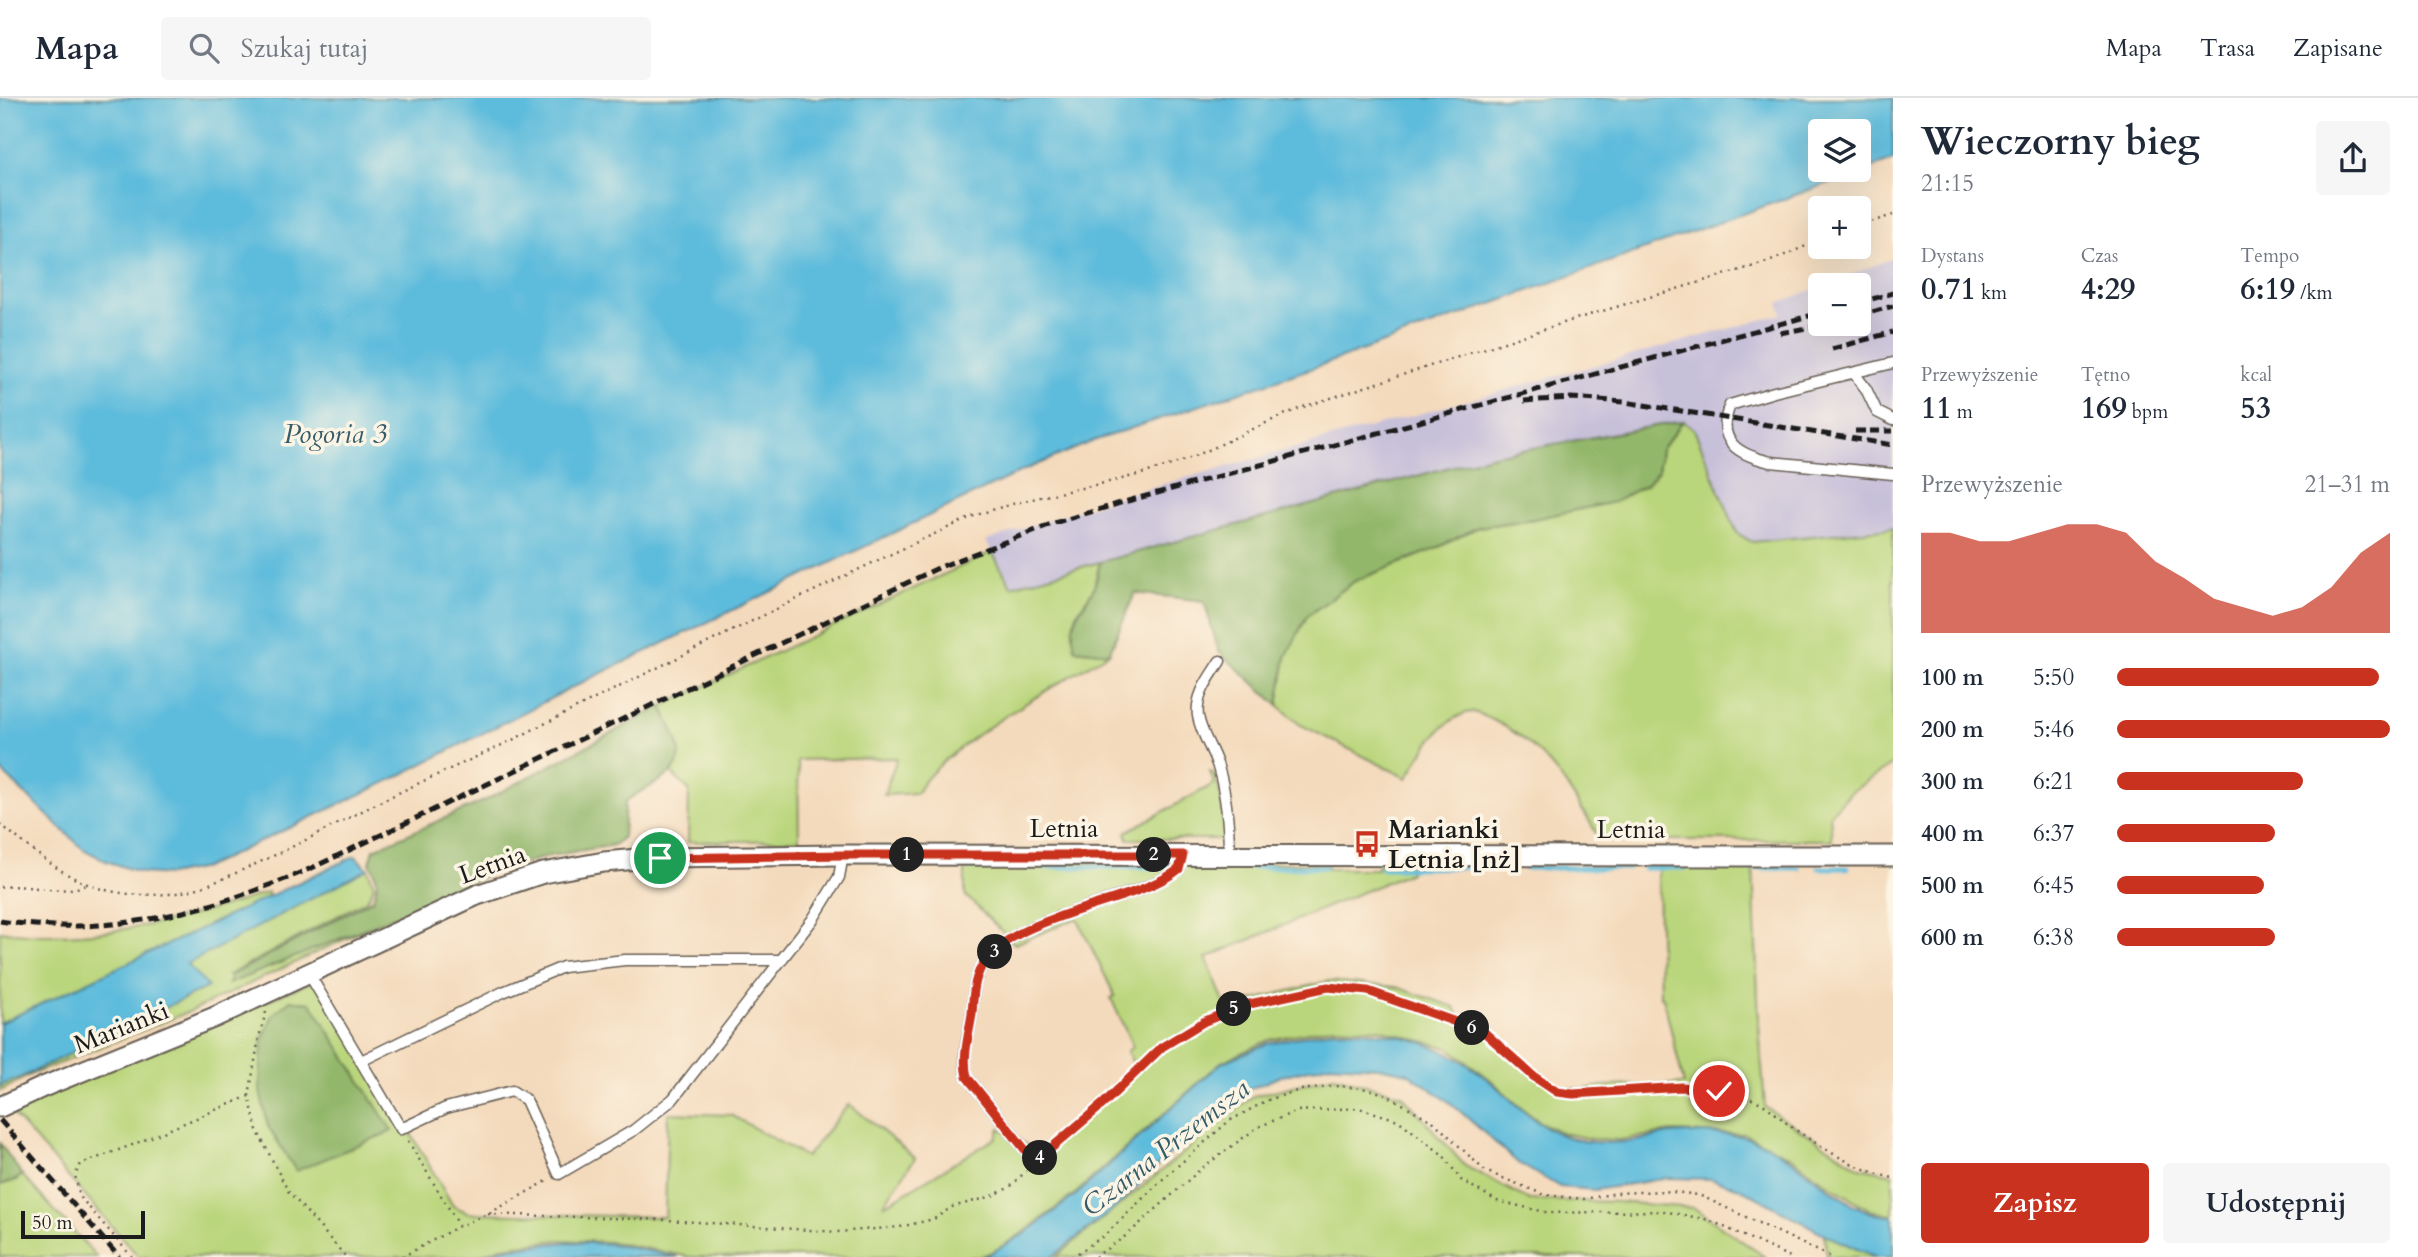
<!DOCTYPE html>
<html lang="pl">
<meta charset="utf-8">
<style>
body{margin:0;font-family:Cardo,serif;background:#f6f6f7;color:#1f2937;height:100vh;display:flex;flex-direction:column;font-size:26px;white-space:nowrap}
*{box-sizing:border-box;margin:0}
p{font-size:23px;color:#747a83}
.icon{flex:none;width:38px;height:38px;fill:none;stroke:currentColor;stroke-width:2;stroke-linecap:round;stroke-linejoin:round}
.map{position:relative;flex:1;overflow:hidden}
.details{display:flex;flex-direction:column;background:#fff;width:525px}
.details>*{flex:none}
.buttons{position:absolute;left:1808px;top:21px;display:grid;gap:14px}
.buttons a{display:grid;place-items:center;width:63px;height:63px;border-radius:7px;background:#fff;box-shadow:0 7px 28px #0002;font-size:35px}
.scale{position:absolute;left:21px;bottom:18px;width:124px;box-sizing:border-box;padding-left:7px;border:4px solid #1c1c1c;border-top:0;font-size:19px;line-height:24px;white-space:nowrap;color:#1c1c1c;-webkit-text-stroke:5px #fcf5e5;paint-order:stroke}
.pin{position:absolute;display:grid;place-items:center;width:60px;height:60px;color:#fff;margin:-30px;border:4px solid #fff;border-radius:50%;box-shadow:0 2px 7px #0007}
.km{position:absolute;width:35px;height:35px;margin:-18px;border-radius:50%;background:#222;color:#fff;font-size:19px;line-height:35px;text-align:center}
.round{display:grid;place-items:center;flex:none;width:74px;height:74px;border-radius:7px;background:#f6f6f7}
.summary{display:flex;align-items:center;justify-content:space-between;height:119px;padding:0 28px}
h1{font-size:38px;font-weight:800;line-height:52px}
.stats{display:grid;grid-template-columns:repeat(3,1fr);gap:10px;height:119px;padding:7px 28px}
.stats div{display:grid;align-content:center}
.stats b{font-size:30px;font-weight:800}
.stats small{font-size:19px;font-weight:400}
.stats p{font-size:19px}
.chart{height:196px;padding:14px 28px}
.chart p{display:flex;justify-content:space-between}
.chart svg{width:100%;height:126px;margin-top:7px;fill:#c8321e;opacity:.7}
.action{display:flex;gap:14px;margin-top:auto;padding:14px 28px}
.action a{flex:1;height:80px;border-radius:7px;background:#c8321e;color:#fff;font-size:28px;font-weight:800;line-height:80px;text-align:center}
.action a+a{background:#f6f6f7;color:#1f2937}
ul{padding:0 28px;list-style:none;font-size:23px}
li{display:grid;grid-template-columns:112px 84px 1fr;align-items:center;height:52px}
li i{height:18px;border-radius:9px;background:#c8321e}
header{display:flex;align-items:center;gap:42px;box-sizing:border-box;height:98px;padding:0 35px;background:#fff;border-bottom:2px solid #e0e1e3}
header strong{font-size:33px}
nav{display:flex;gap:38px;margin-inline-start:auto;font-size:24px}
.search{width:490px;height:63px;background:#f6f6f7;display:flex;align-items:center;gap:18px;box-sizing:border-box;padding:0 24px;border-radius:7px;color:#747a83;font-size:26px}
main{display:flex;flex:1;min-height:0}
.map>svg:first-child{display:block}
</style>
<header>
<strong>Mapa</strong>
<div class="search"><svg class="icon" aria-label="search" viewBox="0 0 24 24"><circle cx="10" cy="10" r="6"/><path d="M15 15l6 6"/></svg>Szukaj tutaj</div>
<nav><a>Mapa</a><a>Trasa</a><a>Zapisane</a></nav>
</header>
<main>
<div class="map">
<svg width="1893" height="1159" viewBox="0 0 1893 1159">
<rect width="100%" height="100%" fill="#fcf5e5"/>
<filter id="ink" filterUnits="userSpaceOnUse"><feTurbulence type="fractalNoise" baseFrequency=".0143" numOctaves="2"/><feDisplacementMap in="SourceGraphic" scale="14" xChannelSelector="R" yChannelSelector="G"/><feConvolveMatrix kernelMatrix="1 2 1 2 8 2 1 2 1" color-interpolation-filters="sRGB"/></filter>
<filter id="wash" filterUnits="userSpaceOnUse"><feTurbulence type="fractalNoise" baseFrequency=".00686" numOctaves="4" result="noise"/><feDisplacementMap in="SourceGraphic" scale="28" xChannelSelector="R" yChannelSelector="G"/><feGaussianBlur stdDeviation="1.57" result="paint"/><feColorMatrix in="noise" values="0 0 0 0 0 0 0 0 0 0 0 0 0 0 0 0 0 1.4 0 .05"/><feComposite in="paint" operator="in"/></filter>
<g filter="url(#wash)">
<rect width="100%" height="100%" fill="#f4dabc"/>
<path fill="#c7c0d9" d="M1893,160V430L1752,444L1737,435L1694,331L1682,323L1494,357L1011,488L986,443L1131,395L1782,216L1779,205L1820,189V226H1858V187H1824Z"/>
<g fill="#bad67b" stroke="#6b794c" stroke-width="2">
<path d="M1683,323L1694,331L1737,435L1752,444L1893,430V666L1851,694L1830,716L1832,742H1597V736C1570,690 1543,646 1493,622C1483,618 1474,611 1463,616C1435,628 1422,656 1407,680L1299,626L1278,607L1286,559L1307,518L1355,483L1435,451L1478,429L1534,421L1658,374L1661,352Z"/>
<path d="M992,454L1011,488L1100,464L1093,492L1076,516L1075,551L1109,555C1063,584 938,651 917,695L884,697L897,660L798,662L799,742L688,744L689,692L671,675C687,652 672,632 662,608Z"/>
<path d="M1210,674L1215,676L1221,699L1225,741H1128L1126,734L1214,686Z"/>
<path d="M355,758L368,771L374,788L367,802L227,878L231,877L228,886L386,822L191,913L30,977L0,993V833C85,847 188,822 268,794V799Z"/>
<path d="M965,764L1328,765V771H1377L1378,765H1410V774L1206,860L1226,909L1328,883L1396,889L1455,909L1460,921L1484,929L1512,951L1538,977L1559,990L1584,991L1604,988L1684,986L1663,899H1660L1658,765L1753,766L1759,928L1765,1009L1860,1069L1893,1076V1117L1870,1112L1829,1087L1790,1058L1744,1036L1671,1034L1620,1042L1591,1041L1562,1035L1540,1024L1519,1008L1490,981L1448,950L1379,931L1333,929L1269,942L1221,964L1077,1094L1024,1134L994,1153L979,1159H690L613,1144L559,1142L501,1149L475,1159H139L12,1015L14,1011L320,880L453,1108L469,1115L665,1119L668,1015L731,1017L806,1059L849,1006L915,1060L883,1108L996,1040L1000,1030L1040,1055L1135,969L1127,953L1133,949L1111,900L1115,898L1077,820L1015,846L965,797Z"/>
<path d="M1334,978L1402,997L1465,1068L1529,1102L1616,1104L1694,1110L1765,1159H1056L1253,998Z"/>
<path d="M22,1077L97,1159H0V1087L16,1082Z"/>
<path d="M1824,1136L1877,1159H1827Z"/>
</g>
<g fill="#93b76b" stroke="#586a44" stroke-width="2">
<path d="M1683,323L1661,352L1658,373L1646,387L1614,404L1534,421L1478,429L1435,451L1355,483L1307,518L1286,559L1278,607L1219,554L1204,503L1135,495L1109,555L1075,551C1068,517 1079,519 1092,493C1097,484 1098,473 1100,464L1494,357Z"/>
<path d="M662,608C667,621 676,636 679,649C686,680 642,688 625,704L623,739L614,747L549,758L495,774L386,822L228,886L231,877L372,802C379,788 378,778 370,765L374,751L484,703Z"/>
<path d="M290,902L311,905L392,1033L296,1073L268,1028L260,993L262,942L273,917Z"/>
<path d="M0,1045L22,1077L16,1082L0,1087Z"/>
</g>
<g fill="#5dbbdc" stroke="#3c6c7c" stroke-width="2" fill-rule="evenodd">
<path d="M0,0H1893V62L1319,268L1096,342L1024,372L585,583L393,681L204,770L169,777L142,775L106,763L83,751L0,672ZM1858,33V72H1820V33Z"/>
<path d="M355,758L368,771L187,866L208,889L24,978L0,988V925Z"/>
<path d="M1333,932C1392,932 1440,943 1486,980C1511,1000 1527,1021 1557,1035C1579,1046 1611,1046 1635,1043C1647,1041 1659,1037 1671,1036C1694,1034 1718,1035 1740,1038C1788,1047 1823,1095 1867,1113C1875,1117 1885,1117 1893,1119V1159H1877L1859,1152L1824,1136L1740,1090L1711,1081L1667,1080L1595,1092L1560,1089L1518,1065L1452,1006L1408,975L1379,969L1330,966L1281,978L1240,995L1209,1017L1115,1110L1052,1159H984L1026,1135L1077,1096L1221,965L1269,945Z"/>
<path d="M568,1144L612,1146L678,1159H477L501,1151Z"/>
</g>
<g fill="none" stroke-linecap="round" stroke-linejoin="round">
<g stroke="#5dbbdc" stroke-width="5">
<path d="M967,769H1170"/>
<path d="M1196,769H1240"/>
<path d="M1250,769H1325"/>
<path d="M1381,770L1505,769"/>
<path d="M1525,770H1628"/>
<path d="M1644,770H1684"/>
<path d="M1727,770H1750"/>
<path d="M1755,770H1799"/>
<path d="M1819,770H1847"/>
</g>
</g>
</g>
<g filter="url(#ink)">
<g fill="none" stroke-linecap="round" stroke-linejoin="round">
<defs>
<g id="lane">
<path d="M1893,265L1774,294L1730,307C1715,344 1739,357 1771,364L1893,376"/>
<path d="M1854,275L1866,291L1877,314L1893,322"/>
<path d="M1220,563C1210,579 1195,597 1198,618C1201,636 1213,652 1218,669C1227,698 1229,727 1229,757"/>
<path d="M309,876L401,1031L446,1010L512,993L526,1002L559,1076L634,1032L673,1001L813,821L839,779L843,757"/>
<path d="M361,963L503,894L563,869L625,862H782"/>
<path d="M1035,1064L967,979C961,959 969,936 972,916C973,904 973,890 977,879C996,817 1132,808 1179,771L1183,757"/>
</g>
<path id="street" d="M0,1009L43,989L215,919L477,797L543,775L604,764L660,759L843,757L1893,758"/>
</defs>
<use href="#lane" stroke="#685e54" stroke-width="13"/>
<use href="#street" stroke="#685e54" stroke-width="23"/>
<g stroke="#685e54" stroke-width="2.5" stroke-dasharray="2 5" stroke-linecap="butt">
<path d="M1858,128L1893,117"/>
<path d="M0,726C60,774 88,802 169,796C199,793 225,780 251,768C299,747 345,721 392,698C439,675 488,655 534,631C680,559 825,485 974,418C1035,396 1102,389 1165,369C1214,353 1258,326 1306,308L1579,220L1771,163L1820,142"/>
<path d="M0,789C32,785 56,798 87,787"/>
<path d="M266,914L259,939L249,998L257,1032L288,1093L346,1159"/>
<path d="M408,1043L459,1127"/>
<path d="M1044,1056L1103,1006L1162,949L1205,923L1245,907L1328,889L1368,893L1484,935L1533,978L1557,994L1573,996C1629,990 1707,980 1759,1004C1771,1010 1782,1022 1793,1030C1824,1051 1856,1072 1893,1080"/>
<path d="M488,1116L668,1122L837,1134L900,1129L934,1121L952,1109L990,1099L1010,1089L1026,1073"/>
<path d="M132,1159L80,1099L75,1077L81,1066L132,1047L249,998"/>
<path d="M402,1159L459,1128L488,1116L547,1083"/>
<path d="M1072,1159L1105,1137L1164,1080L1229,1023L1268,1002L1300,992L1338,988L1368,991L1385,996L1434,1024L1485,1073L1545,1097L1584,1101L1617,1095L1665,1093L1699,1097L1831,1159"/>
<path d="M1095,1159L1127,1137L1202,1070L1258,1029L1297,1013L1359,1010L1398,1022L1443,1057L1461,1082L1497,1103L1550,1115L1663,1113L1709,1122L1790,1159"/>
</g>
<use href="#lane" stroke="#fff" stroke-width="10"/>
<use href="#street" stroke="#fff" stroke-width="19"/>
<g stroke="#1c1c1c" stroke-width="5" stroke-dasharray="10 5" stroke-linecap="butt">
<path d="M1858,205L1893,195"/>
<path d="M1858,218L1893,208"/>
<path d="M1780,235L1828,226"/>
<path d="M1832,251L1893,234"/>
<path d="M1524,303L1571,300L1625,304L1893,347"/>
<path d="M1855,333H1893"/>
<path d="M0,823C113,840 212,813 314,769L940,469L1054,425L1124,404L1820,215"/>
<path d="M0,1022L119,1159"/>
</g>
</g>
</g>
<g fill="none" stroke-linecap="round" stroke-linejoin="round" filter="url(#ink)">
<defs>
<path id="route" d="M660,760L843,757H1183L1179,771C1133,809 996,816 977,879C973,890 973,904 972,916C969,936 962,959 967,979L1035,1064L1103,1006L1162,949L1205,923L1245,907L1328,889L1368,893L1484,934L1533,978L1557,994L1573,996L1682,989L1719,993"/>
</defs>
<use href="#route" stroke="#fff" stroke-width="14"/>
<use href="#route" stroke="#c8321e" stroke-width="9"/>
</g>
<defs>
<symbol id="bus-bare" viewBox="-9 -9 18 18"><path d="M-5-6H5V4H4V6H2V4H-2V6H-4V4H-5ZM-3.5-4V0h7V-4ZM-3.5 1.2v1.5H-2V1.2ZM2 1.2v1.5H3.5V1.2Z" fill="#c8321e" stroke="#fcf5e5" stroke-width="2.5" paint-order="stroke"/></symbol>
</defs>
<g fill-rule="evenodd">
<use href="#bus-bare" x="1348" y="727" width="38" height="38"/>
</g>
<g text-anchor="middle" stroke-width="7" stroke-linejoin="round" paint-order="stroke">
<g font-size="26" fill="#1c1c1c" stroke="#fcf5e5">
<text x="1064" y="739">Letnia</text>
<text x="1631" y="740">Letnia</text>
<text transform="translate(492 766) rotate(-20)" y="9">Letnia</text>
<text transform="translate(121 929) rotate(-22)" y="9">Marianki</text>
</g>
<g font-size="26" font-weight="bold" fill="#1c1c1c" stroke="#fcf5e5" text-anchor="start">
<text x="1388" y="740">Marianki<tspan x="1388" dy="30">Letnia [nż]</tspan></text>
</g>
<g font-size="28" font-style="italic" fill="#365c69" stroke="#fcf5e5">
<text x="335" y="345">Pogoria 3</text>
<text transform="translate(1165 1049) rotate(-38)" y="10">Czarna Przemsza</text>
</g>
</g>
</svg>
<div class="buttons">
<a><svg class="icon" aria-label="layers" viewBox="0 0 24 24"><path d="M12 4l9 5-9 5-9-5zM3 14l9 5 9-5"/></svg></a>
<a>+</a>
<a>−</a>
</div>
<div class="scale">50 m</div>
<div class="pin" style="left:660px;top:760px;background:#1e9e55"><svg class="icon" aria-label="arrive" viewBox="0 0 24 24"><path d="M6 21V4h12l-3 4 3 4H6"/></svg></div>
<div class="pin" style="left:1719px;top:993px;background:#d93025"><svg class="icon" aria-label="check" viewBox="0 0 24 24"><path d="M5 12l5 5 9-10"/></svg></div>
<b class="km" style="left:907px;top:757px">1</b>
<b class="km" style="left:1154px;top:757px">2</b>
<b class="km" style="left:995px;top:854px">3</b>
<b class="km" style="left:1040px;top:1060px">4</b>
<b class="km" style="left:1234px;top:911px">5</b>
<b class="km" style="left:1472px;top:930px">6</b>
</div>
<section class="details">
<div class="summary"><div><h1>Wieczorny bieg</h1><p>21:15</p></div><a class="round"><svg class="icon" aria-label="share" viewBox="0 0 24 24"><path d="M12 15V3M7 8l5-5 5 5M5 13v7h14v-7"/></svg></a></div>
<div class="stats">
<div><p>Dystans</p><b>0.71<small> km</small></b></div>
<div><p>Czas</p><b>4:29</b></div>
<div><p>Tempo</p><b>6:19<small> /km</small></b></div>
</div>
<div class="stats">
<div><p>Przewyższenie</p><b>11<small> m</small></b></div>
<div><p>Tętno</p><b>169<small> bpm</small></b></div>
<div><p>kcal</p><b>53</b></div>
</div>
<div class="chart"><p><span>Przewyższenie</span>21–31 m</p>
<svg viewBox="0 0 160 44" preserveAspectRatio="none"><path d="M0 44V9L10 9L20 12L30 12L40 9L50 6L60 6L70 9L80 19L90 25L100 32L110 35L120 38L130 35L140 28L150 16L160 9V44z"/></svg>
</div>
<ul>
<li><b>100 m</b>5:50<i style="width:96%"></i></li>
<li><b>200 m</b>5:46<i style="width:100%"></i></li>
<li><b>300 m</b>6:21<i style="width:68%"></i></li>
<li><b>400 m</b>6:37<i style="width:58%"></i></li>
<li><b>500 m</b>6:45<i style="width:54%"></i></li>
<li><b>600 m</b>6:38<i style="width:58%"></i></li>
</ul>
<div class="action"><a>Zapisz</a><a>Udostępnij</a></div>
</section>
</main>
